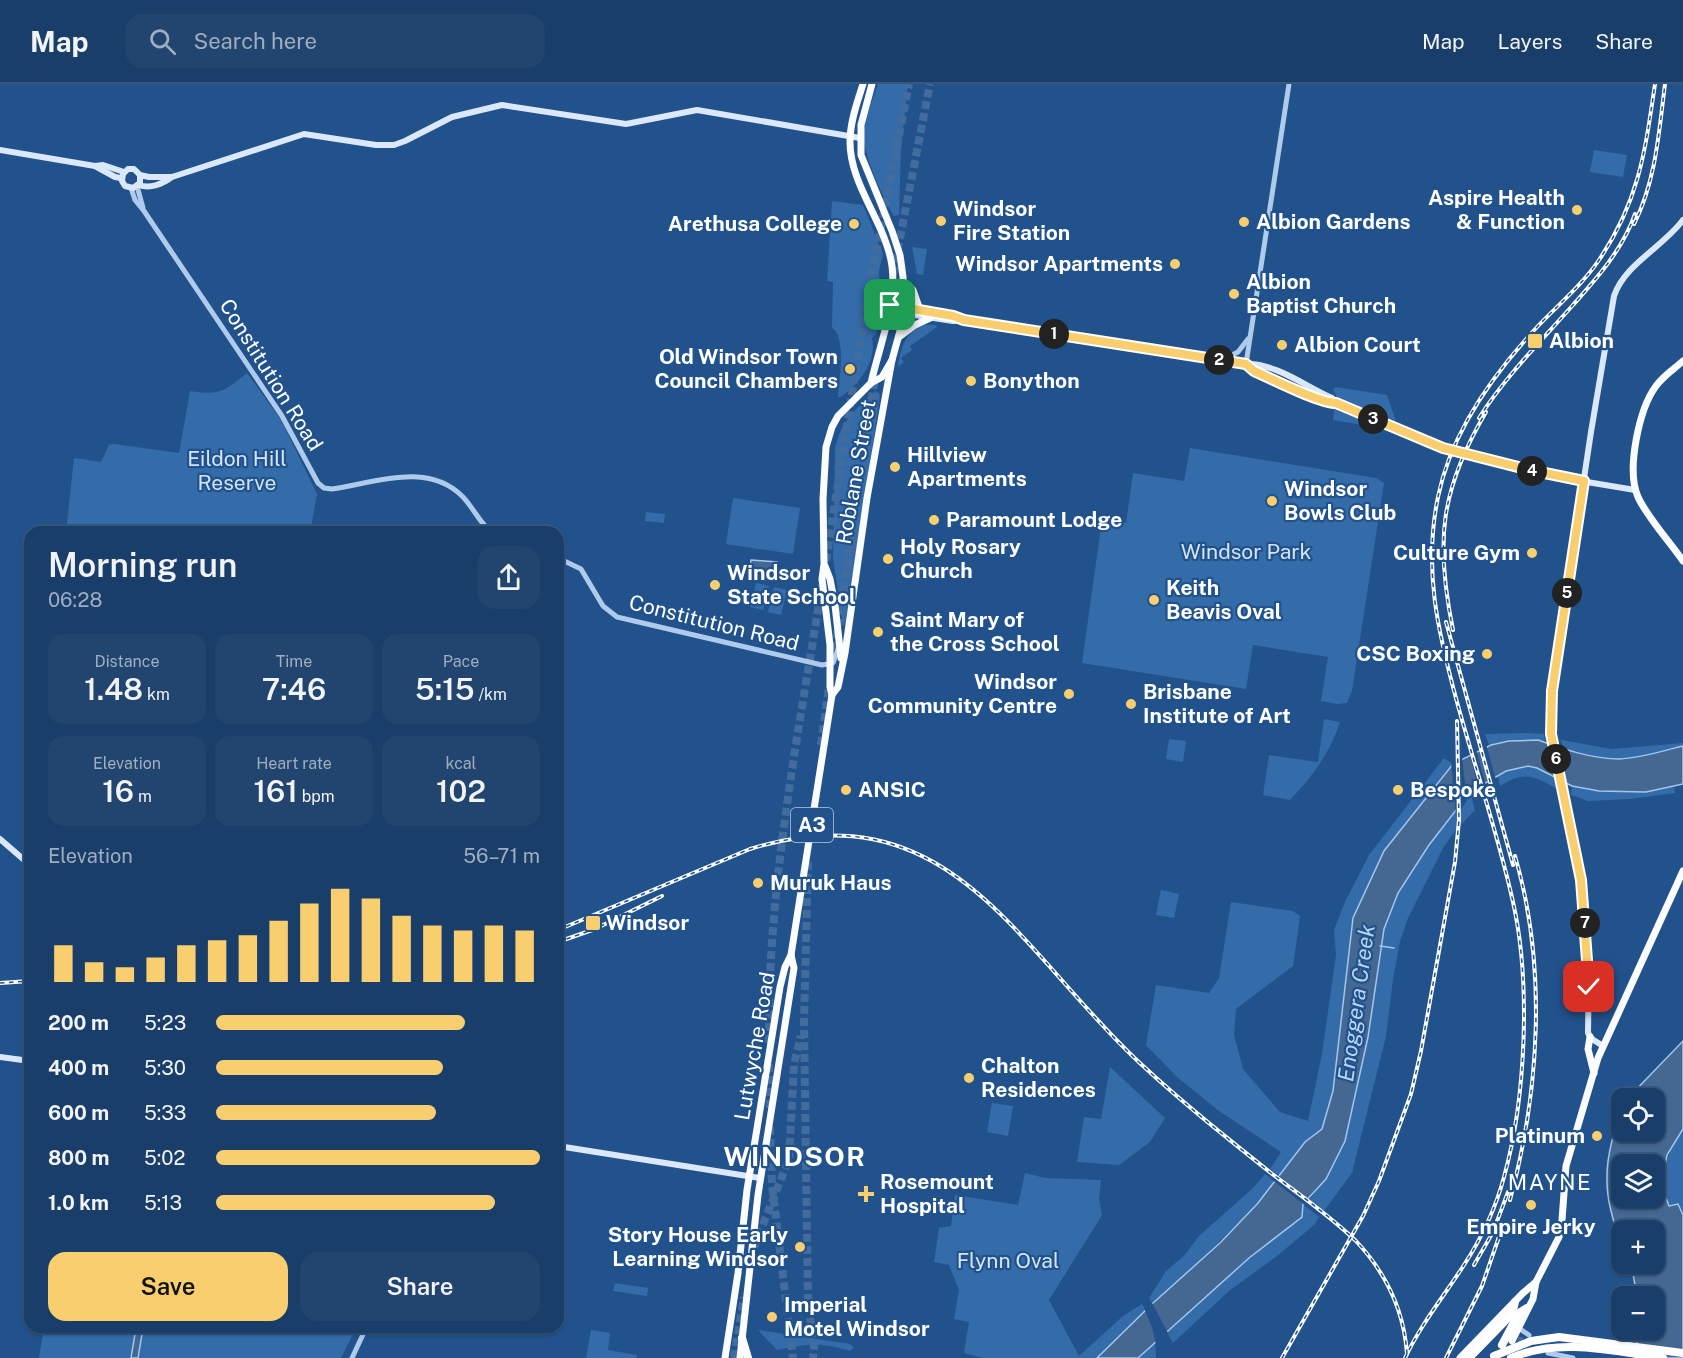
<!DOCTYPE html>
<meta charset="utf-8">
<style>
body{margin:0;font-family:"Public Sans",sans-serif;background:#22456f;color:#f1f3f6;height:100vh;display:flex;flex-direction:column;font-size:22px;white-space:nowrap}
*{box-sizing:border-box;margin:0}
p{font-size:20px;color:#9faec0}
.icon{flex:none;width:33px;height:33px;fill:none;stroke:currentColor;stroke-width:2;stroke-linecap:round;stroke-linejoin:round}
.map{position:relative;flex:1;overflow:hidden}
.drawer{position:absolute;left:24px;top:442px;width:540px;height:807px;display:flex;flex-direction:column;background:#193e69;border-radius:18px;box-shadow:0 2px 4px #0004,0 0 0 2px #37577d}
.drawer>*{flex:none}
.buttons{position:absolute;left:1611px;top:1004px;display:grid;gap:12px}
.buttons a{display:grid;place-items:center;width:54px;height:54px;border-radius:12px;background:#193e69;box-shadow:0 2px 4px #0004,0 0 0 2px #37577d;font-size:30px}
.pin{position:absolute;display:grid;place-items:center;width:51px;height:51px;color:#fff;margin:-26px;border-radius:12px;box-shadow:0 3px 9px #0006}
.km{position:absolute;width:30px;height:30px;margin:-15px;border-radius:50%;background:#222;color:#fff;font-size:16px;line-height:30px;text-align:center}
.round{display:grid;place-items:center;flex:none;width:63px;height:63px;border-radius:18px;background:#22456f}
.overview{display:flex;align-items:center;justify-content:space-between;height:102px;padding:0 24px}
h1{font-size:33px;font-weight:600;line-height:45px}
.metrics{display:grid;grid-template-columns:repeat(3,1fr);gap:9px;height:102px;padding:6px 24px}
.metrics div{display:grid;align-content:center;border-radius:15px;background:#22456f;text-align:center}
.metrics b{font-size:30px;font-weight:600}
.metrics small{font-size:16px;font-weight:400}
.metrics p{font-size:16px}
.chart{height:168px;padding:12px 24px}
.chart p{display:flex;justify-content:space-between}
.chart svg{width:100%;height:108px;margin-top:6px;stroke:#f9ce6f;stroke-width:6}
.button{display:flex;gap:12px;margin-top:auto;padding:12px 24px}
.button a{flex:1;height:69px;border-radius:18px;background:#f9ce6f;color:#111;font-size:24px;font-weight:600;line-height:69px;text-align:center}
.button a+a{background:#22456f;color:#f1f3f6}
ul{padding:0 24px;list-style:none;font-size:20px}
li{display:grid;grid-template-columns:96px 72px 1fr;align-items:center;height:45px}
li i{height:15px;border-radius:8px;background:#f9ce6f}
header{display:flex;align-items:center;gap:36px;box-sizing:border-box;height:84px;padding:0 30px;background:#193e69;border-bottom:2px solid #37577d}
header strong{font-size:28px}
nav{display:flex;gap:33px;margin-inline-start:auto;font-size:21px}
.search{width:420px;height:54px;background:#22456f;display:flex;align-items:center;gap:15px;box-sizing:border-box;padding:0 21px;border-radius:18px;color:#9faec0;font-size:22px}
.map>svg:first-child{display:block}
</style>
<header>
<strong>Map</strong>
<div class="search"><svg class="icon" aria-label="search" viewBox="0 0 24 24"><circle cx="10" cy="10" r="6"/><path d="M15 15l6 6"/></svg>Search here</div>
<nav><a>Map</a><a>Layers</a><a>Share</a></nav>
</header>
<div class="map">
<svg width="1683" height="1274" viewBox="0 0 1683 1274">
<rect width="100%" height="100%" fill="#21528c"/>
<g fill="#346caa">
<path d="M878,0H908L901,66L899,131L894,132C883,113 863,72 864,50C865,33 873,16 878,0Z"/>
<path d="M1594,66L1627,71L1623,93L1590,88Z"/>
<path d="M832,117L863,121L883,170L879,187L881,224L877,249L872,254C877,277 859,301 840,313H838C839,296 847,254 832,244L833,198L827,197Z"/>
<path d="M912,163L927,165L923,191L917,190Z"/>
<path d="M925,241H935L937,243L910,262L912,266L901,274L904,278L898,283C900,266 906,245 925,241Z"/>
<path d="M247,289L281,336L317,410L310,448H66L74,374L101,378L109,361L114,360L179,369L190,307C219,312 225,307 247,289Z"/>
<path d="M1336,303L1387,311L1396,337L1366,324L1363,341L1333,336L1336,312L1333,305Z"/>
<path d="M875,307L879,309L880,312L845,541H843L833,473L835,367C839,339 855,326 875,307Z"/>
<path d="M1190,364L1376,394L1384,399L1352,607L1347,619L1337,620L1321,617L1328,573L1253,561L1246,605L1082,579L1102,436L1126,439L1133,389L1184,397Z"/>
<path d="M733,414L800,424L793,470L726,460Z"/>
<path d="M646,428L665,430L664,439L645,437Z"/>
<path d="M756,499L769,502L763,526L750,523Z"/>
<path d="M774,503L787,506L781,531L768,528Z"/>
<path d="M1324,635L1340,638C1330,669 1312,693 1290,716L1263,711L1269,671L1318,678Z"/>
<path d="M1528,649L1544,650L1545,659C1528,653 1506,656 1489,661L1485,650Z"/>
<path d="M1169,655L1186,657L1183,678L1166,675Z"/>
<path d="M1561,656L1612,665L1683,659V662C1662,667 1641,674 1619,675C1600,675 1581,669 1563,665Z"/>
<path d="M1444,674L1453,680L1384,767L1353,834L1333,1007L1322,1045L1305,1058L1279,1092L1270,1085L1281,1068L1219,1027L1177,993L1146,961L1156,901L1209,909L1219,894L1231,818L1293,827L1300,832L1293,882L1236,925L1234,951L1243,985L1280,1028L1308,1037L1322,970L1336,871L1334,846L1345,818L1369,771Z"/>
<path d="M1528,682L1537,684L1554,694L1557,705C1533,691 1524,687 1500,702L1498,692L1506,687Z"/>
<path d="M1572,702C1608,709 1638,709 1674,702L1675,709L1630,715L1588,717L1571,711Z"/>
<path d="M1470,708L1475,726L1455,747L1443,764L1408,834L1400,857L1393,895L1386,952L1352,1089L1324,1127L1309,1116L1326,1095L1345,1057L1368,953L1384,845L1398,809L1429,761Z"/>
<path d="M1161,806L1179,810L1174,834L1156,831Z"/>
<path d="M1110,983L1165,1034L1150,1058L1119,1081L1077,1078L1084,1033L1101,1035Z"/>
<path d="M992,1019L1013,1022L1008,1052L987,1048Z"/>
<path d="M1683,1045V1131L1678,1120L1669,1122C1658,1088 1666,1073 1683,1045Z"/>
<path d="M1025,1089L1045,1094L1101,1096L1099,1115L1102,1131L1049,1216L1079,1272L1123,1232L1142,1220L1146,1226L1097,1274H983L964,1269L969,1238L954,1235L959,1206L949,1181L934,1178L939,1144L951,1142L955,1111L1018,1121Z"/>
<path d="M1265,1090L1275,1098C1238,1143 1195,1181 1152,1220L1149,1214L1166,1187L1184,1172L1198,1153L1253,1104Z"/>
<path d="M1303,1120L1319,1133L1314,1141L1277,1172L1229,1207L1173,1259L1167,1249L1249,1174L1302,1133Z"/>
<path d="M615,1199L648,1204L647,1212L613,1207Z"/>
<path d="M758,1242L759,1246L850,1260L854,1264L850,1267C819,1258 808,1260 777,1266L759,1247Z"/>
<path d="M44,1244H356L341,1274H39Z"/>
<path d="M591,1246L610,1249L608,1266L637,1271V1274H586Z"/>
<path d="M1155,1257L1156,1274H1138Z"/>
</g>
<g fill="#446892" stroke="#a2c6ed" stroke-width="1.5" fill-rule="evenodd">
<path d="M751,476L777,478L776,487L750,485Z"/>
<path d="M1538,656C1563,665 1592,675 1619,675C1641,674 1662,667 1683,662V700L1646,708L1599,707L1572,702L1537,684L1528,682L1506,687L1470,708L1429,761L1398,809L1384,845L1368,953L1345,1057L1326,1095L1303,1120L1302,1133L1249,1174L1138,1274H1097L1152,1220L1221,1158L1258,1119L1305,1058L1322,1045L1333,1007L1353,834L1384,767L1453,680L1491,661L1509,657Z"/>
<path d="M1683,957V1045L1667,1071L1663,1092L1665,1111L1669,1122L1678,1120L1683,1131V1274H1635L1639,1245H1654V1212H1637L1631,1179H1654V1146H1622L1621,1157C1616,1148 1614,1138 1611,1127C1601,1088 1611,1059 1621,1022L1622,1047H1654V1014H1628ZM1622,1080H1654V1113H1622Z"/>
<path d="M136,1244H143L138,1274H131Z"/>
</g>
<g fill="#21528c">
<path d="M1486,660L1496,696L1490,699L1479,663Z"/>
<path d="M1476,665L1486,702L1479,706L1469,668Z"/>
<path d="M1462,672L1467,717L1456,732L1451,678Z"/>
<path d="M1277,1090L1279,1092L1311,1117L1306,1122L1275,1098L1272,1096Z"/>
<path d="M1151,1217L1169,1251L1156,1261L1152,1243L1144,1224Z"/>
</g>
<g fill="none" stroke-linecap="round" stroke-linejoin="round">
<path stroke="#a2c6ed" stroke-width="1.5" d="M1380,862L1394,864"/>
<path stroke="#426c9d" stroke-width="5" stroke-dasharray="5 2.5" stroke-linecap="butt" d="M1518,1255L1532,1257"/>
<g stroke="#426c9d" stroke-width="8" stroke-dasharray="8 4" stroke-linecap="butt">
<path d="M893,190L930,0"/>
<path d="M826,477L865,226L909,0"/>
<path d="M833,578L875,293"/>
<path d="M821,661L829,602"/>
<path d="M808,778L804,939L808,1218L814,1263L813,1274"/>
<path d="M769,959C767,805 798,653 822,501"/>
<path d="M769,980L770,1025"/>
<path d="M770,1043L772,1101L793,1274"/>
<path d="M754,1163L789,1075L794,980L801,952"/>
<path d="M734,1274L744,1213"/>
</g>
<g stroke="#aecbec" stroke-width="5">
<path d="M137,102L143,124"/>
<path d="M131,104L135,116L144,127L282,332L318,399L324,404L332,405C374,399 427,377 462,412C473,423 479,438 491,448"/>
<path d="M1222,276L1238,268L1248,255"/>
<path d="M1246,280L1289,0"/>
<path d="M558,474L581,485L603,522L617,533L822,581L833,579L838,565"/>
<path d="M1517,1243L1529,1251"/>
<path d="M1548,1269L1573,1274"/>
<path d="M352,1274L366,1244"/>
</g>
<g stroke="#dae8f9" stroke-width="6">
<path d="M0,66L95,82L103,81L124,88"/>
<path d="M95,82L115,93L121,94"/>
<path d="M140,91V99L133,104L125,102L122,97L123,90L128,85H134L140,91L149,93H172L304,50L376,61H394L405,57L452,33L502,21L626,40L697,26L860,54"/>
<path d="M139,101C150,105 163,100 172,93"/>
<path d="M890,221L953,232L964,236L1246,280C1273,278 1307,303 1332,314L1336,319"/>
<path d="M889,227L953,237L963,236"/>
<path d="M1246,280L1254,287L1326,318L1336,319"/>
<path d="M1480,374L1569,395L1635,406"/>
<path d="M0,755L30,781"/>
<path d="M1603,962L1592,955L1588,949L1589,887L1582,808L1551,650L1552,607L1591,348L1614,212C1625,180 1663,163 1683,136"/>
<path d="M0,973L30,977"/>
<path d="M558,1062L760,1094"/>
</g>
<g stroke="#fafcfe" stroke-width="7">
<path d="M863,0C857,19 850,38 850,58C850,102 886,139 892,182C897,220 879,263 871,299"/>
<path d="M903,197L913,206L920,226"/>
<path d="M899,253L915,241L930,234"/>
<path d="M1683,277C1674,285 1663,292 1656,302C1639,325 1626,386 1638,413C1647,433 1670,458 1683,477"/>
<path d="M825,482L830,495L835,521L841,574"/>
<path d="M832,611L838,603L845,569L867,414L892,276"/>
<path d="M1590,953L1588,965L1594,989"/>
<path d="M1512,1257L1533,1215L1536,1198L1559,1153L1562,1136L1566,1082L1598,974L1683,787"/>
<path d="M725,1274L738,1189L747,1106L780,903L785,883L791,871"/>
<path d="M740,1274L758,1111L794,884L791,871L832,611L830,603V561L822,495L824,480L823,415L826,363L832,343L838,332L871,299L882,293L892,276L900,247L903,223V193L900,171L892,147L861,71V41L872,0"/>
<path d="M1460,1274L1523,1209L1536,1198"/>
</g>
<g stroke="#fff" stroke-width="8">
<path d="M742,1254L748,1274"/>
<path d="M1502,1261L1519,1229L1527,1224"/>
<path d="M1469,1274L1512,1230L1515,1218"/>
</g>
<defs>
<g id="rail">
<path d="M1634,140C1656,97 1659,47 1665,0"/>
<path d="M1479,334C1505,293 1541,257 1573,221C1597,194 1623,165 1635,130"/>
<path d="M1446,538L1513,781"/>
<path d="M1453,546C1435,458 1440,406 1486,328"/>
<path d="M558,846L750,765C951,703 1018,867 1142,981C1183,1019 1227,1054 1271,1089C1300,1111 1330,1132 1356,1157C1386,1189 1404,1226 1407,1270"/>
<path d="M558,858L595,845L662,812"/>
<path d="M0,899L30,897"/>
<path d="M1510,1116C1540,1005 1547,882 1515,772"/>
<path d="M1474,1181L1493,1148L1508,1108"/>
<path d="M1282,1274L1363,1132L1379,1097L1411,1010L1421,967L1455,778L1459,736L1457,637"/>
<path d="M1405,1274C1421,1240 1444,1212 1464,1181C1481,1155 1496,1123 1504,1093C1526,1014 1531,898 1513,818C1498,750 1475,684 1457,618C1438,548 1423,485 1438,413C1451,348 1494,289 1538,242C1559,220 1582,201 1599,176C1639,117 1645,68 1655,0"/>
<path d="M1446,1274L1482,1202L1501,1147"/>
</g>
</defs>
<use href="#rail" stroke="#fff" stroke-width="4"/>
<use href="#rail" stroke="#21528c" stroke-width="1.5" stroke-dasharray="4.5" stroke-linecap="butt"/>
<path stroke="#dae8f9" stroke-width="6" d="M1336,319L1429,359L1480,374"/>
<g stroke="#fff" stroke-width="8">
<path d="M1494,1272L1531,1257L1559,1253L1683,1269"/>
<path d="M1511,1274C1559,1253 1613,1267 1663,1274"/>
</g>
</g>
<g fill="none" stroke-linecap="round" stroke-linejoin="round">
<defs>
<path id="route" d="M890,221L953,232L964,236L1246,280L1254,287C1272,295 1319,319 1336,319L1443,364L1530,386L1584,397L1552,607L1551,650L1581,796L1589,903"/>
</defs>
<use href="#route" stroke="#fff" stroke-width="12"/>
<use href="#route" stroke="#f9ce6f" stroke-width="8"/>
</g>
<g fill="#f9ce6f" stroke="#21528c" stroke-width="2">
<circle cx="1577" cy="126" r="6"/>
<circle cx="941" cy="137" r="6"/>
<circle cx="1244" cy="138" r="6"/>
<circle cx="854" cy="140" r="6"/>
<circle cx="1175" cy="180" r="6"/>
<circle cx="1234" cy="210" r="6"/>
<rect x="1527" y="249" width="16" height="16" rx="3"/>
<circle cx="1282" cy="261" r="6"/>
<circle cx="850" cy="285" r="6"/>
<circle cx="971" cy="297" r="6"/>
<circle cx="895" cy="383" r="6"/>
<circle cx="1272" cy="417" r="6"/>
<circle cx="934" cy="436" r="6"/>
<circle cx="1532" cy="469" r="6"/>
<circle cx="888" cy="475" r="6"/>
<circle cx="715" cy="501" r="6"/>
<circle cx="1154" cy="516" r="6"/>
<circle cx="878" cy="548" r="6"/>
<circle cx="1487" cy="570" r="6"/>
<circle cx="1069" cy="610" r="6"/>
<circle cx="1131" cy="620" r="6"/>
<circle cx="846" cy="706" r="6"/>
<circle cx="1398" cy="706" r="6"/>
<circle cx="758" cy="799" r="6"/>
<rect x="585" y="831" width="16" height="16" rx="3"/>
<circle cx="969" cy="994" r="6"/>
<circle cx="1597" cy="1052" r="6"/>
<path d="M863 1101h6v6h6v6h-6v6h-6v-6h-6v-6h6z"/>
<circle cx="1531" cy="1121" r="6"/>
<circle cx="800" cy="1163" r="6"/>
<circle cx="772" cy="1233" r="6"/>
</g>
<g text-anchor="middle" stroke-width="4.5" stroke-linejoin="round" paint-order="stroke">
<rect fill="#21528c" stroke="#bccbdc" stroke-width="1.5" x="791" y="724" width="42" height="34" rx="4.5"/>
<g font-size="20" font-weight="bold" fill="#fff">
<text x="812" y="748">A3</text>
</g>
<g font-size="21" font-weight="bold" fill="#fff" stroke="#21528c" text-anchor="start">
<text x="1565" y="121" text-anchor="end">Aspire Health<tspan x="1565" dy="24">&amp; Function</tspan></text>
<text x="953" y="132">Windsor<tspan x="953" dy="24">Fire Station</tspan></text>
<text x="1256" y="145">Albion Gardens</text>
<text x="842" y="147" text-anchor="end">Arethusa College</text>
<text x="1163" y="187" text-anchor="end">Windsor Apartments</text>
<text x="1246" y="205">Albion<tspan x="1246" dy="24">Baptist Church</tspan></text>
<text x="1549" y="264">Albion</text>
<text x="1294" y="268">Albion Court</text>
<text x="838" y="280" text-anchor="end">Old Windsor Town<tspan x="838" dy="24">Council Chambers</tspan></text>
<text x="983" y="304">Bonython</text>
<text x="907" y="378">Hillview<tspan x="907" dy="24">Apartments</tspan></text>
<text x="1284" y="412">Windsor<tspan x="1284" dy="24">Bowls Club</tspan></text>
<text x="946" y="443">Paramount Lodge</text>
<text x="900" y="470">Holy Rosary<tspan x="900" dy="24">Church</tspan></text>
<text x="1520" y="476" text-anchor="end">Culture Gym</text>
<text x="727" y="496">Windsor<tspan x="727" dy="24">State School</tspan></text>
<text x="1166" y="511">Keith<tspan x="1166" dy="24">Beavis Oval</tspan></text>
<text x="890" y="543">Saint Mary of<tspan x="890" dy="24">the Cross School</tspan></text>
<text x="1475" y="577" text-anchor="end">CSC Boxing</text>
<text x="1057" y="605" text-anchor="end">Windsor<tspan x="1057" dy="24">Community Centre</tspan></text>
<text x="1143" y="615">Brisbane<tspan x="1143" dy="24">Institute of Art</tspan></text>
<text x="858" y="713">ANSIC</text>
<text x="1410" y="713">Bespoke</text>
<text x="770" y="806">Muruk Haus</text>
<text x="606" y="846">Windsor</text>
<text x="981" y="989">Chalton<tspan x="981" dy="24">Residences</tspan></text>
<text x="1585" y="1059" text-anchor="end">Platinum</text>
<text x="880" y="1105">Rosemount<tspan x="880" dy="24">Hospital</tspan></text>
<text x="1531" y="1150" text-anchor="middle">Empire Jerky</text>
<text x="788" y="1158" text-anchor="end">Story House Early<tspan x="788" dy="24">Learning Windsor</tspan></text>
<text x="784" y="1228">Imperial<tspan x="784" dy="24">Motel Windsor</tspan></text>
</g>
<g font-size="21" fill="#fff" stroke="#21528c">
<text transform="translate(271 291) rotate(58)" y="7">Constitution Road</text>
<text transform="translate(856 388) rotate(-80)" y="7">Roblane Street</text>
<text transform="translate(714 539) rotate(14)" y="7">Constitution Road</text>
<text transform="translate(755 962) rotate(-80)" y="7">Lutwyche Road</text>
</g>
<g font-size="21" fill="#d3e5f9" stroke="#21528c">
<text x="237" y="382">Eildon Hill<tspan x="237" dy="24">Reserve</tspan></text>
<text x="1246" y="475">Windsor Park</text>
<text x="1008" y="1184">Flynn Oval</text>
</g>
<g font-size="22" font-style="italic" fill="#bad5f3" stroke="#21528c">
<text transform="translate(1356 919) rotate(-82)" y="8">Enoggera Creek</text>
</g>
<g font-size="22" letter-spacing="1.5" fill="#fff" stroke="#21528c">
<text x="1550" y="1106">MAYNE</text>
</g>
<g font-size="27" font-weight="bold" letter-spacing="1.5" fill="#fff" stroke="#21528c">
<text x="795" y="1082">WINDSOR</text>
</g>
</g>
</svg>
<div class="buttons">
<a><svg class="icon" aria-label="locate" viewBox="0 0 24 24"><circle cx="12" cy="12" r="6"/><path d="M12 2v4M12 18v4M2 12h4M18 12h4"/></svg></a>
<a><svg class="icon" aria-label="layers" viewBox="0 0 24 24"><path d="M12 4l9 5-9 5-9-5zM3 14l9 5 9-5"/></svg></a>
<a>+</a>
<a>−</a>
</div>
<div class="pin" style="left:890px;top:221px;background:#1e9e55"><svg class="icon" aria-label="arrive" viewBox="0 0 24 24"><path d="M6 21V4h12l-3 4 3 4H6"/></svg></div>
<div class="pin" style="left:1589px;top:903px;background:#d93025"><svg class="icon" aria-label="check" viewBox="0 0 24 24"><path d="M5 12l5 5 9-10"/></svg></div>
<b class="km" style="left:1054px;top:250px">1</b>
<b class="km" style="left:1219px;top:276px">2</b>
<b class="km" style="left:1373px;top:335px">3</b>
<b class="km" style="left:1532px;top:387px">4</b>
<b class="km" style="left:1567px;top:509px">5</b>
<b class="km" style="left:1556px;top:675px">6</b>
<b class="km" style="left:1585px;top:839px">7</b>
<section class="drawer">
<div class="overview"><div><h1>Morning run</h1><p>06:28</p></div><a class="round"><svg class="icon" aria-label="share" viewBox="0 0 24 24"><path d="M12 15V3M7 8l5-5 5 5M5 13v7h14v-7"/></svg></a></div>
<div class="metrics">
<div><p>Distance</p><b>1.48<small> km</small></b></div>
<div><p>Time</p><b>7:46</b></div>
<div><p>Pace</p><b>5:15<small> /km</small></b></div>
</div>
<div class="metrics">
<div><p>Elevation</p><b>16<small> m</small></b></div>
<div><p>Heart rate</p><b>161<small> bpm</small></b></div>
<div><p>kcal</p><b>102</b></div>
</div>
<div class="chart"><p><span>Elevation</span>56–71 m</p>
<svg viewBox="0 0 160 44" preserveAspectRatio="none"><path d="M5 44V29M15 44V36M25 44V38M35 44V34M45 44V29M55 44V27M65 44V25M75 44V19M85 44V12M95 44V6M105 44V10M115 44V17M125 44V21M135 44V23M145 44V21M155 44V23"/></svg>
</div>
<ul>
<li><b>200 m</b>5:23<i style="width:77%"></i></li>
<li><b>400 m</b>5:30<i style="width:70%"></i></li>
<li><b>600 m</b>5:33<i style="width:68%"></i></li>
<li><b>800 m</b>5:02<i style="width:100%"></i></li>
<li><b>1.0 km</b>5:13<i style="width:86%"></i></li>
</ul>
<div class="button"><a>Save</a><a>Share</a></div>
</section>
</div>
